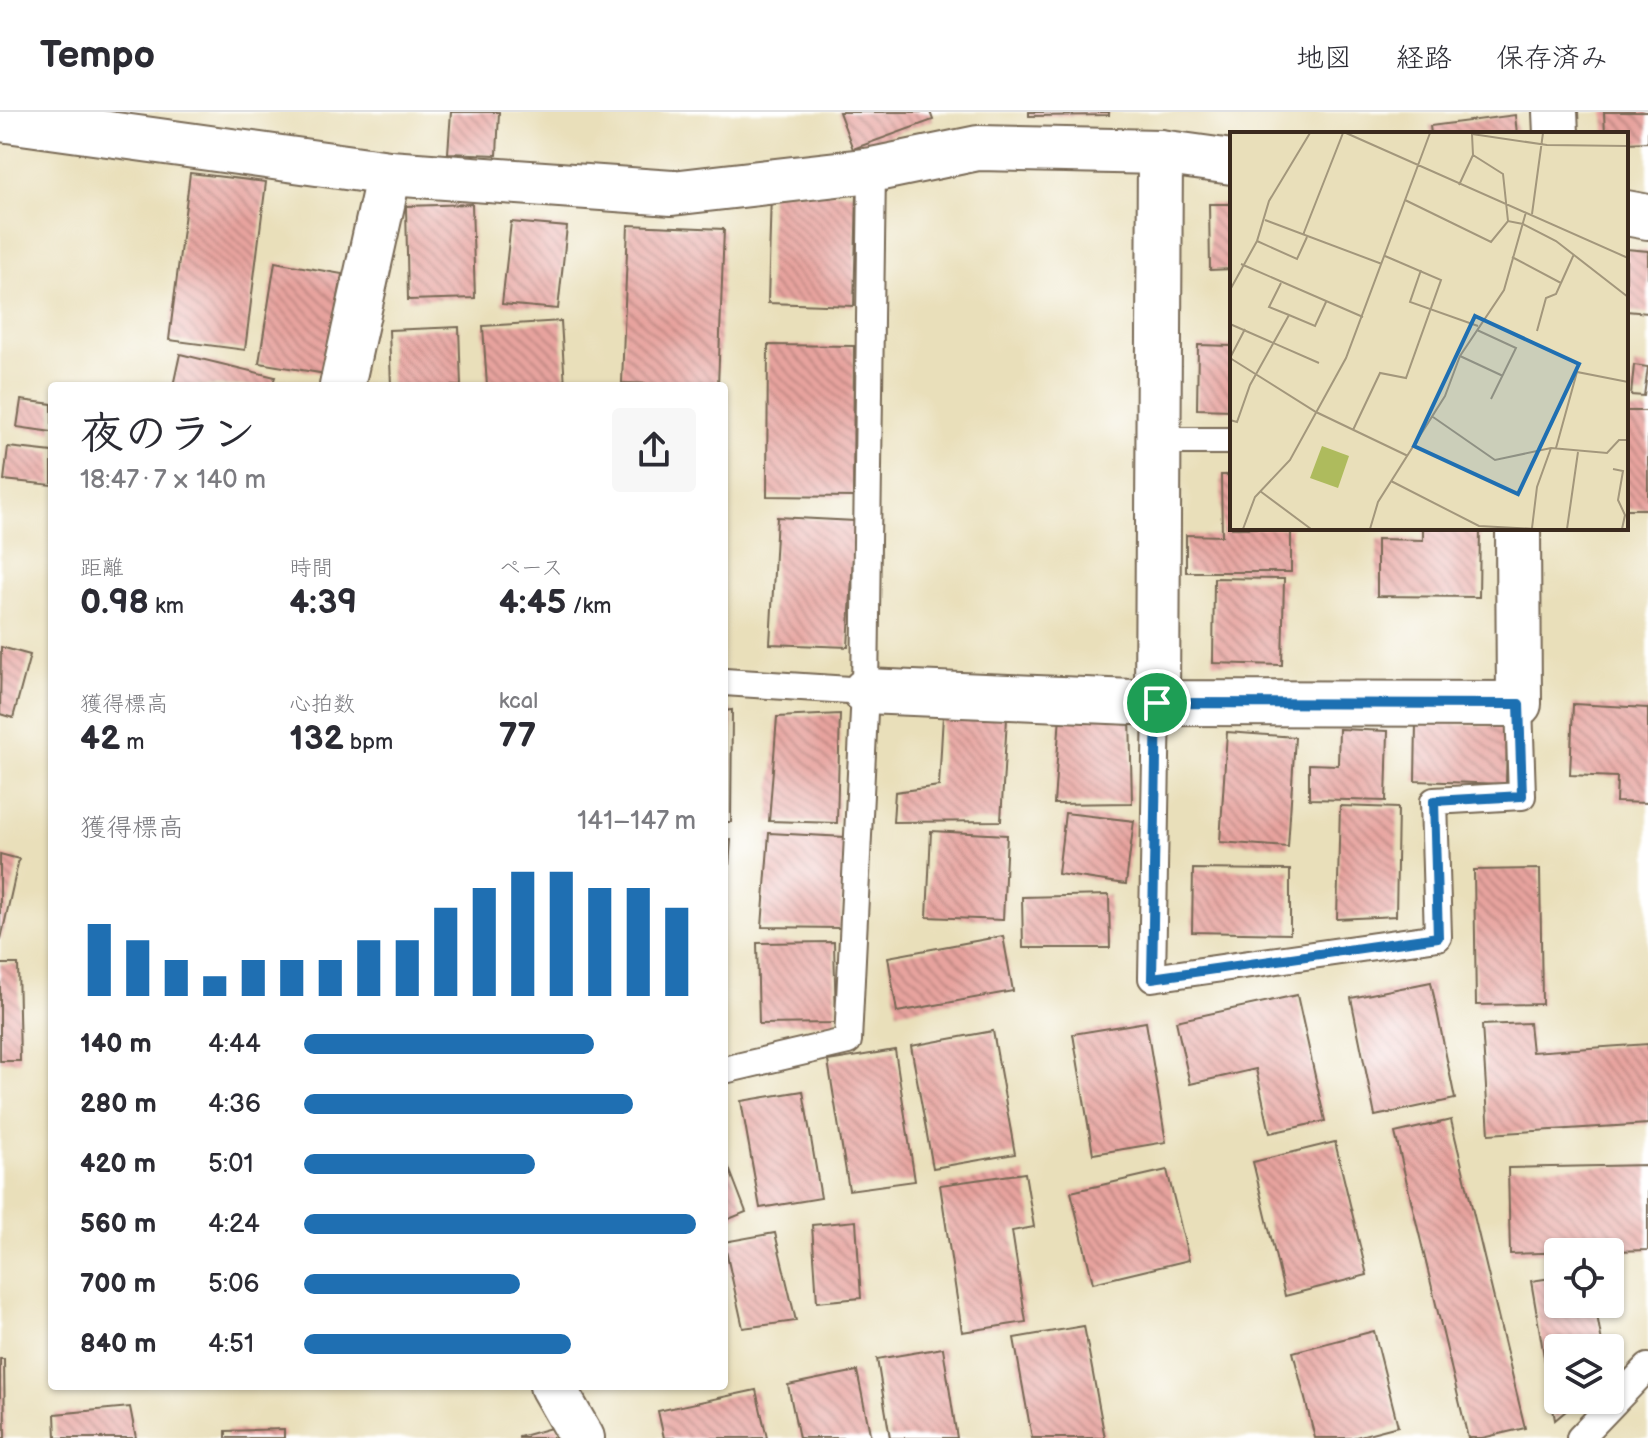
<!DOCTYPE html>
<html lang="ja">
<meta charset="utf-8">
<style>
body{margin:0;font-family:"Balsamiq Sans","Klee One",sans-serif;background:#f7f7f7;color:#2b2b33;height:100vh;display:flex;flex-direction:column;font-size:30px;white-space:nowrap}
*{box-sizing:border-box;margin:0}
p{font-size:26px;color:#7c7c81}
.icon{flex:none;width:44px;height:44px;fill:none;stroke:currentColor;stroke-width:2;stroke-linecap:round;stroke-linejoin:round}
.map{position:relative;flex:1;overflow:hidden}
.panel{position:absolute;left:48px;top:270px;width:680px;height:1008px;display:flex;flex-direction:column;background:#fff;border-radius:8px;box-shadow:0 2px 6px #0004}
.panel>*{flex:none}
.tools{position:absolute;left:1544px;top:1126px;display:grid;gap:16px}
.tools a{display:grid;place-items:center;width:80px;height:80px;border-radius:8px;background:#fff;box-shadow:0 2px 6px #0004;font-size:40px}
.pin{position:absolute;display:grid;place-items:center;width:68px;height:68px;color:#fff;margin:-34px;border:4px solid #fff;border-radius:50%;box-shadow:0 2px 8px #0007}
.round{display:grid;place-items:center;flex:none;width:84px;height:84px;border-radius:8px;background:#f7f7f7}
.overview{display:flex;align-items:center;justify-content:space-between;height:136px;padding:0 32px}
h1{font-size:44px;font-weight:600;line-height:60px}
.figures{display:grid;grid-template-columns:repeat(3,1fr);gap:12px;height:136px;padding:8px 32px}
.figures div{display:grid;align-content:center}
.figures b{font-size:34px;font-weight:600}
.figures small{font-size:22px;font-weight:400}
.figures p{font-size:22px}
.chart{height:224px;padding:16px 32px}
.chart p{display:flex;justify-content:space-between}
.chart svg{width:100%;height:144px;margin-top:8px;stroke:#1f6fb2;stroke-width:6}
ul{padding:0 32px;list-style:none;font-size:26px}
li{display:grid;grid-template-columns:128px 96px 1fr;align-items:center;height:60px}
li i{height:20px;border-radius:10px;background:#1f6fb2}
header{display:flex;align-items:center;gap:48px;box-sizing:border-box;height:112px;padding:0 40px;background:#fff;border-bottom:2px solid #e1e1e2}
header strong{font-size:38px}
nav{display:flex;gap:44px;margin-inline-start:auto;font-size:28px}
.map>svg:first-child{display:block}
</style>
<header>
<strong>Tempo</strong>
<nav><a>地図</a><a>経路</a><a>保存済み</a></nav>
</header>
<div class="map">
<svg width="1648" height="1326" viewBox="0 0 1648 1326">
<defs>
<pattern id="building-back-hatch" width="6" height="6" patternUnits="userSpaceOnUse" patternTransform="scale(2)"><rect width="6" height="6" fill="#e7a39e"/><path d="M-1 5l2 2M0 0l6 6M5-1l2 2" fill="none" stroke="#bc8580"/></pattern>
</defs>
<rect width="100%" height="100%" fill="#fff"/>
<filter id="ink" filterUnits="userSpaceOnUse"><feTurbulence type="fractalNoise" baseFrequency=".0125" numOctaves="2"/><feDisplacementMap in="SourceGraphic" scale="16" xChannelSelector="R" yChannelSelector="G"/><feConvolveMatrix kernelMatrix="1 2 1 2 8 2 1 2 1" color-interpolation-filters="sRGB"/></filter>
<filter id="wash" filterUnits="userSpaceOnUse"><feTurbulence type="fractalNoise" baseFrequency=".006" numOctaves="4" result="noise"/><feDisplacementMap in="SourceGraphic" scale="32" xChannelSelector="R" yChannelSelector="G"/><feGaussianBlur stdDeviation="1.8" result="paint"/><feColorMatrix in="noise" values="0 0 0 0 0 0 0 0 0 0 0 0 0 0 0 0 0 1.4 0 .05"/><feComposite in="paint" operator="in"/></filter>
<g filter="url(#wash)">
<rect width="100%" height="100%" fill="#e9dfba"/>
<g id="blocks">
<g fill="url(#building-back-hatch)">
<path d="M451,0H499L497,43L448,41Z"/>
<path d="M839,0H930L933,8L853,37Z"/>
<path d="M1029,0H1109V3L1029,4Z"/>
<path d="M1604,0H1648V30L1626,31V22H1605Z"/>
<path d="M1515,3L1517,22H1431L1430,14Z"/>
<path d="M190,61L266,70L245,238L169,228Z"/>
<path d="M771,79L857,81L854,194L768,191Z"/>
<path d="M472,92L475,186L408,188L406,94Z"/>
<path d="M1209,92H1232V157L1210,158Z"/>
<path d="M511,110L567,115L558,197L502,192Z"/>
<path d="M628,113L724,117L718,274L622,271Z"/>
<path d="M1626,137L1648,139V201L1626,199Z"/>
<path d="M275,150L342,162L326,262L259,251Z"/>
<path d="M561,209L565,274H487L483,214Z"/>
<path d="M459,215L461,274H391L389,218Z"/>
<path d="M768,233L854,234L853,385L767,384Z"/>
<path d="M1198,233L1232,234V298L1197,297Z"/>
<path d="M180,242L275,265L272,274H173Z"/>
<path d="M1634,253L1648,255L1644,284L1631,283Z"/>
<path d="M21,288L52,292V320L17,315Z"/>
<rect x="1626" y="299" width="22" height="98"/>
<path d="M8,335L52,340V373L4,368Z"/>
<path d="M1221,363H1232V416H1291V460H1186V423L1222,424Z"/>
<path d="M777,405L855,409L848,535L770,532Z"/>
<path d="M1423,416H1480L1479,485L1377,484V427L1423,428Z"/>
<path d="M1214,466L1284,467L1282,553L1213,551Z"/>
<path d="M1,535L30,543L13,606L0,602Z"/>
<path d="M1573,592L1648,596V691L1616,690L1617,665L1570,663Z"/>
<path d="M732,598L731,710H724V599Z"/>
<path d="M840,602L837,711L769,709L777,605Z"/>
<path d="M1130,602L1132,691L1054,692L1060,603Z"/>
<path d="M943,603L1007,606L1001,709L893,710L895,680L939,674Z"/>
<path d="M1416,611L1507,614L1506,672L1415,669Z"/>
<path d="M1339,617L1388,619L1386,689L1309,687V652L1338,653Z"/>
<path d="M1227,620L1295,625L1288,735L1220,730Z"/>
<path d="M1340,694L1398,696L1396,804L1337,807Z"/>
<path d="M1065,701L1134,709L1126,772L1058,762Z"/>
<path d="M931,719L1007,723L1003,808L927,805Z"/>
<path d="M769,721L845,725L840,816L762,815Z"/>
<path d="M724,728H731L726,792L724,791Z"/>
<path d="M0,742L19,747L1,827H0Z"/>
<path d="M1193,757L1290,758V822L1192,820Z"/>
<path d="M1540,757L1542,892L1476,893L1474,758Z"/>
<path d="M1109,783L1110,836H1023L1022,785Z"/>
<path d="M1003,824L1013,879L897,900L888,845Z"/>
<path d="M834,830L836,911L759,912L757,831Z"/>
<path d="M0,852H18L20,949H0Z"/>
<path d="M1431,870L1455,987L1375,1004L1351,886Z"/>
<path d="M1297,883L1325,1009L1270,1021L1256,957L1190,972L1176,909Z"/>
<path d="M1146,910L1166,1030L1093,1042L1073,922Z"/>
<path d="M1529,911L1532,940L1648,932V1012L1489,1022L1482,913Z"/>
<path d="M993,919L1015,1042L933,1056L911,934Z"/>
<path d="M895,938L915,1069L849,1078L828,949Z"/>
<path d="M803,979L821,1086L760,1096L741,989Z"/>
<path d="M1451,1008L1525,1316L1482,1326H1468L1395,1021Z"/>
<path d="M1335,1030L1367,1163L1285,1184L1253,1050Z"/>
<path d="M724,1043L746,1100L724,1109Z"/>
<path d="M1648,1053V1138L1510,1142L1508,1056Z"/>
<path d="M1167,1058L1189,1148L1093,1171L1071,1080Z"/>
<path d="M1025,1061L1034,1115L1012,1119L1026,1210L962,1220L940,1073Z"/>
<path d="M856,1109L861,1186L817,1190L812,1113Z"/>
<path d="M775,1121L796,1209L743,1216L724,1130Z"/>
<path d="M1558,1165V1192H1595L1603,1236H1558V1288H1579L1555,1308L1531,1169Z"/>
<path d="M1084,1214L1105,1326H1032L1014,1226Z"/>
<path d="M1374,1219L1398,1314L1352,1326H1315L1293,1240Z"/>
<path d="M943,1236L957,1326H890L877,1247Z"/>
<path d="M0,1247H4L5,1326H0Z"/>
<path d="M857,1259L871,1326H799L788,1273Z"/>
<path d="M756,1278L767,1326H664L658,1299Z"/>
<path d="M130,1295L136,1326H56L55,1302Z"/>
<path d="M558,1314L562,1326H519V1325Z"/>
<path d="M284,1317V1326H226V1319Z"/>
</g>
</g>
</g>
<g filter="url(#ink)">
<use href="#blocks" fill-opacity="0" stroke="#786955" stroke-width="2"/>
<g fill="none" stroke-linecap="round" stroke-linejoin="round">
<defs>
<g id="lane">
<path d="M1158,329H1232"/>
<path d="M724,570L865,579"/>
<path d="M1157,591L1152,866L1438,825L1434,689L1522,684L1519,592"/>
<path d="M724,958L848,929L865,579L872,58"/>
<path d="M1580,1326L1648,1255"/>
</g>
<g id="street">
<path d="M1555,0L1556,22"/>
<path d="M0,7L389,61L672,81L872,58L978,36L1160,40L1232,50"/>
<path d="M1626,101L1648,105"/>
<path d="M342,274L389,61"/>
<path d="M865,579L1157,591L1519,592L1518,416"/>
<path d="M1157,591L1160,40"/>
<path d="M552,1274L582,1326"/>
</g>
</defs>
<use href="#lane" stroke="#786955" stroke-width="30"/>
<use href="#street" stroke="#786955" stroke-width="48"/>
<use href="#lane" stroke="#fff" stroke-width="26"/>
<use href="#street" stroke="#fff" stroke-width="44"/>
</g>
</g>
<g fill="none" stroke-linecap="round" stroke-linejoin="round" filter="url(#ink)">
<defs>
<path id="route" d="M1157,591L1519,592L1522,684L1434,689L1438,825L1152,866Z"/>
</defs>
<use href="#route" stroke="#fff" stroke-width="16"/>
<use href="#route" stroke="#1f6fb2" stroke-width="10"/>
</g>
<g transform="translate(1230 20)">
<rect width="398" height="398" fill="#e9dfba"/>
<path d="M92,314L119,324L108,356L80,346Z" fill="#aebb5d"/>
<path fill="none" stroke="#a3977c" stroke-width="2" d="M116,1L398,126M242,2L317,13L398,14M242,2L243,23L273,42L278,89M187,36L200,1M229,53L243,23M175,68L261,110L278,89L293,92L326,109L398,165M302,82L313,1M35,88L152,132M73,103L113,1M27,109L67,127L77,105M282,125L331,151L326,162L316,166L307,199M11,132L133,185M191,138L180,170L248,194M51,151L39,175L59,183L85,194L96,170M331,151L344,122M0,158L27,109L39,69L80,1M0,192L89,231M247,198L286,216L261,267M230,224L273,244M0,226L86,280L178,324M0,226L15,197M203,285L265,328L321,316L377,321L389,308H398M0,288L7,290L20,253L59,183M123,298L150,241L176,246L211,148L155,124M326,316L347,240L398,250M383,337L393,339L388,368L395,383L392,397M161,349L249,394L306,397M30,359L81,397M302,396L307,355L321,316M13,397L25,365L60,328L116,226L187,36M140,397L148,370L215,264L230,224L274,158L296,80M337,397L348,320"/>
<path fill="#1f6fb2" fill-opacity="0.15" stroke="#1f6fb2" stroke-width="4" d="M245,184L349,232L288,362L184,314Z"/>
<rect width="398" height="398" fill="none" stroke="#3b2a1e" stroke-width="4"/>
</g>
</svg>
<div class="tools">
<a><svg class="icon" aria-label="locate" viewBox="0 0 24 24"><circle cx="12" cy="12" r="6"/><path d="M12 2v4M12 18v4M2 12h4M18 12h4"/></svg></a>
<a><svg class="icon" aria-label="layers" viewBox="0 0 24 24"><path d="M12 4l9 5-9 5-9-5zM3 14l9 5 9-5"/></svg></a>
</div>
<div class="pin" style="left:1157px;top:591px;background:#1e9e55"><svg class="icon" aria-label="arrive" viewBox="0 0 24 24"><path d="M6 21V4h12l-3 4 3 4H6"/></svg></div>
<section class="panel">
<div class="overview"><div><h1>夜のラン</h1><p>18:47 · 7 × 140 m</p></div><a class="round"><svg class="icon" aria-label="share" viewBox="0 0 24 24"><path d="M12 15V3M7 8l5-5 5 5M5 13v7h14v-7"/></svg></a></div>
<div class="figures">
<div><p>距離</p><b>0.98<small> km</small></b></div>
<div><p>時間</p><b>4:39</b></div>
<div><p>ペース</p><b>4:45<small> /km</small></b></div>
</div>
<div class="figures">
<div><p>獲得標高</p><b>42<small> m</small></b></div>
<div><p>心拍数</p><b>132<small> bpm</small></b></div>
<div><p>kcal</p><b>77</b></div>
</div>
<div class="chart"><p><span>獲得標高</span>141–147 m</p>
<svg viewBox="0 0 160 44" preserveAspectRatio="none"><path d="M5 44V22M15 44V27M25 44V33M35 44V38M45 44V33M55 44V33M65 44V33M75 44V27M85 44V27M95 44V17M105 44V11M115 44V6M125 44V6M135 44V11M145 44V11M155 44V17"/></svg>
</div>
<ul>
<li><b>140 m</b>4:44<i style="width:74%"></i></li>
<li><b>280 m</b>4:36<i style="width:84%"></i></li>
<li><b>420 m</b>5:01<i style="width:59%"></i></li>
<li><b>560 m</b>4:24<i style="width:100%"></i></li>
<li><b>700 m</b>5:06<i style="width:55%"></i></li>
<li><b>840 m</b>4:51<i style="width:68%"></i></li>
</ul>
</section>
</div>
